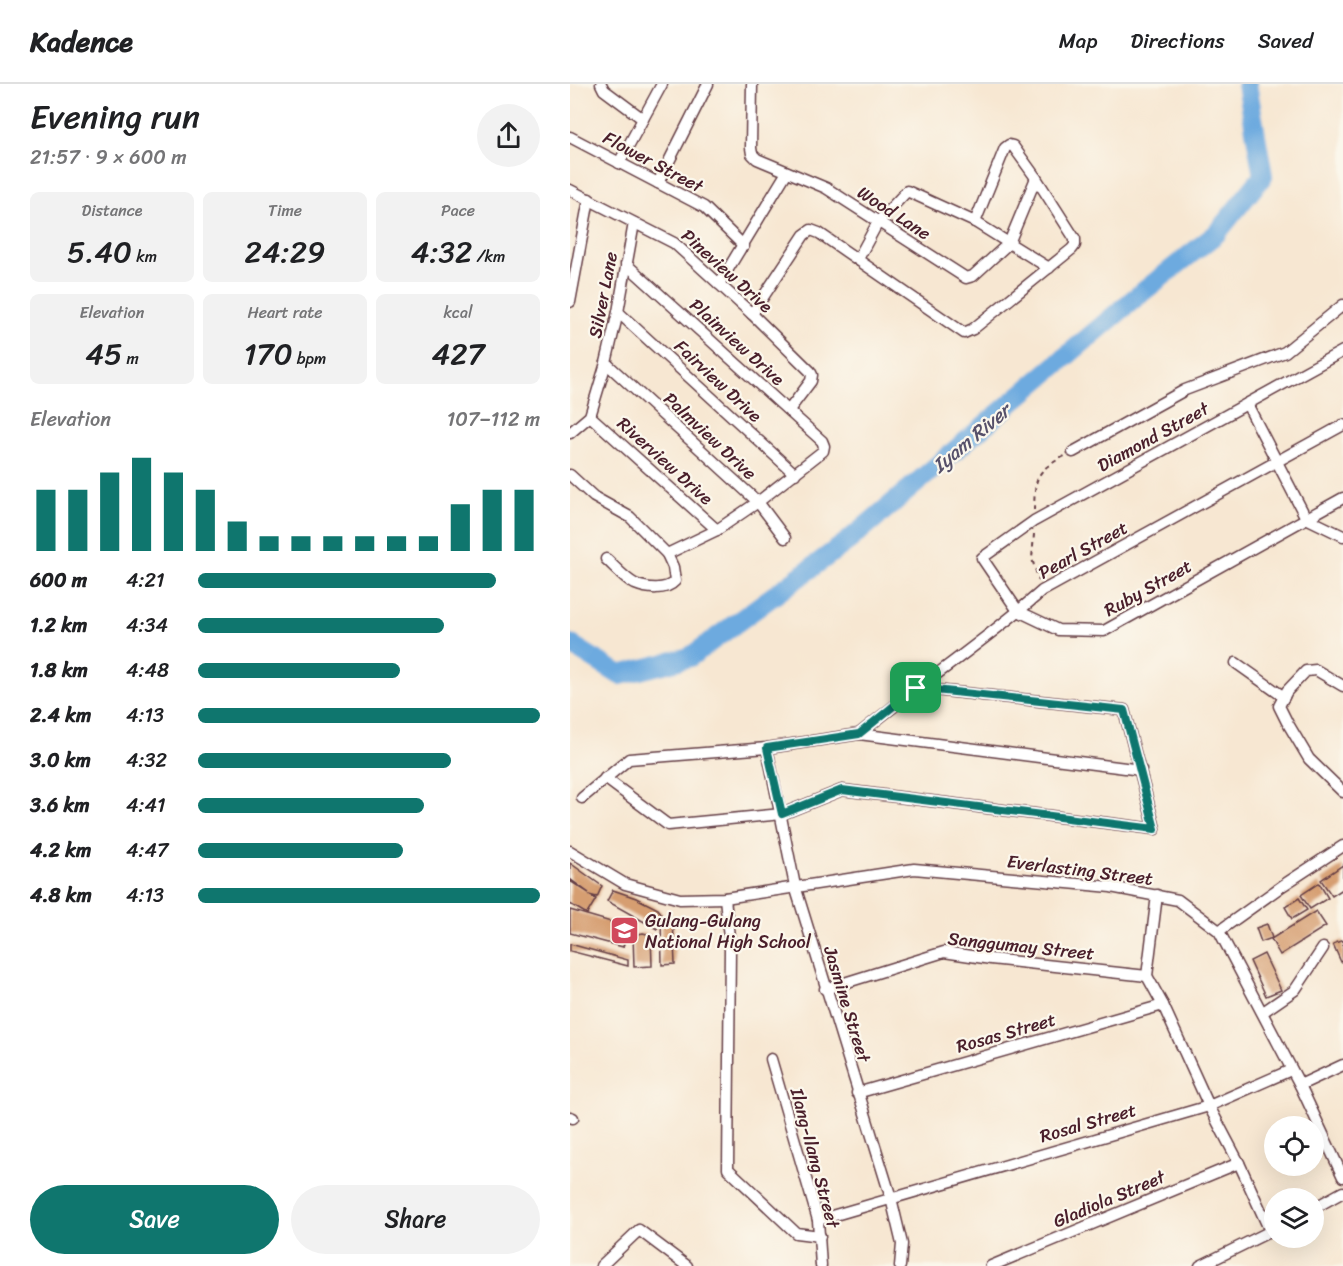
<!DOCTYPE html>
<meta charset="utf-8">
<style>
body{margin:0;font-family:Sriracha,sans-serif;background:#f2f2f2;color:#202124;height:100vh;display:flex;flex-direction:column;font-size:22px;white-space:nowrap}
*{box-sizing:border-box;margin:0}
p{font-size:20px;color:#757577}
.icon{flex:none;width:33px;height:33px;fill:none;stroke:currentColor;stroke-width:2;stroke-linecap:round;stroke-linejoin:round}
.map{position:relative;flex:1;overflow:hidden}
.details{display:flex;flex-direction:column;background:#fff;width:570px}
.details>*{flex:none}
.buttons{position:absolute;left:694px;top:1032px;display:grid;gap:12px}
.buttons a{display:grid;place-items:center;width:60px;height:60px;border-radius:50%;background:#fff;box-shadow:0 6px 24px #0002;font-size:30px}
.pin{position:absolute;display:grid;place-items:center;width:51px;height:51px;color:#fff;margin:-26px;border-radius:12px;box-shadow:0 3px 9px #0006}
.round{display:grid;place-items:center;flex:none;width:63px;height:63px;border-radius:32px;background:#f2f2f2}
.overview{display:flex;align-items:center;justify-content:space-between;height:102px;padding:0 30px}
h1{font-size:33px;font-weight:600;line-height:45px}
.stats{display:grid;grid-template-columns:repeat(3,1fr);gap:9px;height:102px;padding:6px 30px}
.stats div{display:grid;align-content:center;border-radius:9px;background:#f2f2f2;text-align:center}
.stats b{font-size:30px;font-weight:600}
.stats small{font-size:16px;font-weight:400}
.stats p{font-size:16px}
.chart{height:168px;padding:12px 30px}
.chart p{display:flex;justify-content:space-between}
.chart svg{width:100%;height:108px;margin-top:6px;stroke:#0f766e;stroke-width:6}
.action{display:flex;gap:12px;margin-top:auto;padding:12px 30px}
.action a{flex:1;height:69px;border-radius:36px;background:#0f766e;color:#fff;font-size:24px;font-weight:600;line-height:69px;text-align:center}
.action a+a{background:#f2f2f2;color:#202124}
ul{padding:0 30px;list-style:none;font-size:20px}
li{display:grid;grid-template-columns:96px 72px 1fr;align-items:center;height:45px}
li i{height:15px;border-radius:8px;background:#0f766e}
header{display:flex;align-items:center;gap:36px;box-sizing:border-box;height:84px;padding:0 30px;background:#fff;border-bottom:2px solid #e0e0e0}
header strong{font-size:28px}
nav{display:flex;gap:33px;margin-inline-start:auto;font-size:21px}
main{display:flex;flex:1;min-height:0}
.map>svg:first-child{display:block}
</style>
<header>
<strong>Kadence</strong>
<nav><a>Map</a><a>Directions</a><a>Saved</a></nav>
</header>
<main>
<section class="details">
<div class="overview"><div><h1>Evening run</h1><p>21:57 · 9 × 600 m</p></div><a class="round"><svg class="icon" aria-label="share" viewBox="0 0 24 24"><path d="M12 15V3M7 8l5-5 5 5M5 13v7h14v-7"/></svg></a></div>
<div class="stats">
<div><p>Distance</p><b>5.40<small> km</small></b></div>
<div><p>Time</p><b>24:29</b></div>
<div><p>Pace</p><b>4:32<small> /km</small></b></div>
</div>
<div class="stats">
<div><p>Elevation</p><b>45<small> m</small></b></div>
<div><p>Heart rate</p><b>170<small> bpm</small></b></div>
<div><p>kcal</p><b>427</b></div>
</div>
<div class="chart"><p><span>Elevation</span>107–112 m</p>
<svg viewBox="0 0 160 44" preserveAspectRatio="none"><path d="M5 44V19M15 44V19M25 44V12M35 44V6M45 44V12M55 44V19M65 44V32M75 44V38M85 44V38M95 44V38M105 44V38M115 44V38M125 44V38M135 44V25M145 44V19M155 44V19"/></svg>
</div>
<ul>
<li><b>600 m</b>4:21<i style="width:87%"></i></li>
<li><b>1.2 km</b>4:34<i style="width:72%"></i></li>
<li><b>1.8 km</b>4:48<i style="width:59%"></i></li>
<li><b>2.4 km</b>4:13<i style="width:100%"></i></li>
<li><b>3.0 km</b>4:32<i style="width:74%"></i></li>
<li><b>3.6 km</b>4:41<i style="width:66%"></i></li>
<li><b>4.2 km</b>4:47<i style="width:60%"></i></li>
<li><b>4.8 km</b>4:13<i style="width:100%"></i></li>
</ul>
<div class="action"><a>Save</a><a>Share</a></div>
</section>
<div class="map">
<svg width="773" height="1182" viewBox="0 0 773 1182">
<rect width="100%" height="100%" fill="#fbf7ec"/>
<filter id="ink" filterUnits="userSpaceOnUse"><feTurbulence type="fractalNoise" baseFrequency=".0167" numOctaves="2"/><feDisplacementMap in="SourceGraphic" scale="12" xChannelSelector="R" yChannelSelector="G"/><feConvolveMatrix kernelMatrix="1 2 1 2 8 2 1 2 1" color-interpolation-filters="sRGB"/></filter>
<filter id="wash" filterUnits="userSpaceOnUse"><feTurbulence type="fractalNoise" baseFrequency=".008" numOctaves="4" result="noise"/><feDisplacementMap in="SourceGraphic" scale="24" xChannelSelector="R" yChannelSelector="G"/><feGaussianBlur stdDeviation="1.35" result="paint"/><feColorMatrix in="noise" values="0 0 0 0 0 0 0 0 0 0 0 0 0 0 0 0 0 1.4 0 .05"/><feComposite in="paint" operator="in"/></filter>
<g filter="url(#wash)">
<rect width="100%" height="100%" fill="#f7e7d2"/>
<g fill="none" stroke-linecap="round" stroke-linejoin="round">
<path stroke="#6daadf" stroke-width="20" d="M0,560L50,591L120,573L278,457L565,214L646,150L693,92L677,0"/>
</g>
<g id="blocks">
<g fill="#d69e71">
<path d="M0,779L32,802L27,813L19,811L26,815L17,830L0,820V797L19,809L0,795Z"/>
<path d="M773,781V805L762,812L751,796Z"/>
<path d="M749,799L758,814L740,825L731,811Z"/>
<path d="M43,806L66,814L88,825L91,829L87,845L37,817Z"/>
<path d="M729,814L737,826L722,835L715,823Z"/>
<path d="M0,826L58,843L53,863L0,849Z"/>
<path d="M746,827L756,842L710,871L701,855Z"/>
<path d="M99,833L103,834L105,880L92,881L91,836Z"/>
<path d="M697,840L702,854L691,858L686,844Z"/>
<path d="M73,849L81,851L82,882L64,883L63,851Z"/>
<path d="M773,856V877L771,878L763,860Z"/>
<path d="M0,860L58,876V882L0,867Z"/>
<path d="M694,870L711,906L696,912L680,877Z"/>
</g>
</g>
</g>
<g filter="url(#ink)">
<use href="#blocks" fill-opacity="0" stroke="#643d44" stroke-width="1.5"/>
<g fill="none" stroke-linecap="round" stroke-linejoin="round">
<defs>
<g id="minor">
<path d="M31,0L34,6L73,35"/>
<path d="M182,0L181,64L182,70L187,75L256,104L396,194L403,192L439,159L466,94"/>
<path d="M0,53L134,123L174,162"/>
<path d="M49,79L92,0"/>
<path d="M88,99L138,0"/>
<path d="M0,106L104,159L182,230L240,287L242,291L241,297L219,326"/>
<path d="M288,175L308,138L337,107L405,138L479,184"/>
<path d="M56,180L252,357L254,362L253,367L188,418L147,446L97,470"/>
<path d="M149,200L217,88"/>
<path d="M0,218L19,115"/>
<path d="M48,228L225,390"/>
<path d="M182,230L234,151L241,146L249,149L394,249L403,245L502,165L505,161V155L466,94L443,62L439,61L435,64L405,138"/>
<path d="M773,267L464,437L412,474L448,527L488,546L534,547L773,414"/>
<path d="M36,279L188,418L215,454"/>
<path d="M677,320L736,434L773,452"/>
<path d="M20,332L147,446"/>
<path d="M0,349L20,332L36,279L48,228L64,139"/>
<path d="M503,368L615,306L715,268L773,221"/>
<path d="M0,391L24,413L60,433L97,470L103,483L105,497C96,507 77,505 65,500C55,495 44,482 36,475"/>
<path d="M666,579L714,613"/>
<path d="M773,602L746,586L736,587L717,607L709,622L717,638L739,675L773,708"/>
<path d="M289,650C349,601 414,558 472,507L773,341"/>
<path d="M197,664L225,802L321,1114L332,1160L330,1182"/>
<path d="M35,694L98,741L212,730L272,706L585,745L554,626L346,604"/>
<path d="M12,714L59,675L197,664L289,650L571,686"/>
<path d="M0,767L55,800L110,815L155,814L344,785L541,803L608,816L649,847L730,1001L773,1093"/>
<path d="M587,811L577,892L593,921L639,1022L669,1079L700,1147"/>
<path d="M155,814L160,863L158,1085L226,1149L250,1152"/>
<path d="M649,847L712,802L773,762"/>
<path d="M255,905L374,868L421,875L577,892"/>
<path d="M693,928L725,906L753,864"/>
<path d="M201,975L248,1136L251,1182"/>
<path d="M730,1001L773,981"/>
<path d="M287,1009L593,921"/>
<path d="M0,1033L3,1034"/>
<path d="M744,1124L773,1108"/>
<path d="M248,1136L639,1022L721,986"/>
<path d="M31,1182L69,1146L117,1182"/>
<path d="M421,1182L669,1079"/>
<path d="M630,1182L705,1145"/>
</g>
</defs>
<use href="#minor" stroke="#643d44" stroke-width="13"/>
<g stroke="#643d44" stroke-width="2" stroke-dasharray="4.5 4.5" stroke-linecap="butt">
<path d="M464,426C465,394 465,387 495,372"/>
<path d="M464,450L462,475L469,497"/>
</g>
<use href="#minor" stroke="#fff" stroke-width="10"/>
</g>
</g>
<g fill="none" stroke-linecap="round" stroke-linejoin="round" filter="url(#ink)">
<defs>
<path id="route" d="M346,604L554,626L585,745L272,706L212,730L197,664L289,650Z"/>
</defs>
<use href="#route" stroke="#fff" stroke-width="12"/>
<use href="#route" stroke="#0f766e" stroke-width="8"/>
</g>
<defs>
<symbol id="school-square" viewBox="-11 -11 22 22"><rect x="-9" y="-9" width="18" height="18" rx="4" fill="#d1495b" stroke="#fbf7ec"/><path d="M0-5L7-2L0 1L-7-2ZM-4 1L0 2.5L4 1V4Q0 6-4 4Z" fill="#fff"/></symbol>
</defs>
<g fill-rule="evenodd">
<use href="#school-square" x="38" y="830" width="33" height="33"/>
</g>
<g text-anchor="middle" stroke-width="4.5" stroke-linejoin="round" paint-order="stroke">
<g font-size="18" fill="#4a1f2b" stroke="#fbf7ec">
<text transform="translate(83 78) rotate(28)" y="6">Flower Street</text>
<text transform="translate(324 129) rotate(33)" y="6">Wood Lane</text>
<text transform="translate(157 187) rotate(42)" y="6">Pineview Drive</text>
<text transform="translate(33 211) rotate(-79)" y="6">Silver Lane</text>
<text transform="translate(167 258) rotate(42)" y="6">Plainview Drive</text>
<text transform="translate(148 297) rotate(43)" y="6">Fairview Drive</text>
<text transform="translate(140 352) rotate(43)" y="6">Palmview Drive</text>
<text transform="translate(583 353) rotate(-29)" y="6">Diamond Street</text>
<text transform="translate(95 377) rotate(42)" y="6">Riverview Drive</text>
<text transform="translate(513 466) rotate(-29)" y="6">Pearl Street</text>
<text transform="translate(578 504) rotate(-29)" y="6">Ruby Street</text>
<text transform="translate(510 786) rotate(7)" y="6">Everlasting Street</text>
<text transform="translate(451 862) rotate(6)" y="6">Sanggumay Street</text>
<text transform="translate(277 920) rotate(73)" y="6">Jasmine Street</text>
<text transform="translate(436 949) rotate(-16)" y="6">Rosas Street</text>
<text transform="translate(518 1039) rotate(-16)" y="6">Rosal Street</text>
<text transform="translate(245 1074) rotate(75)" y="6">Ilang-Ilang Street</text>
<text transform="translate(539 1115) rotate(-23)" y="6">Gladiola Street</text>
</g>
<g font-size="18" fill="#4a1f2b" stroke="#fbf7ec" text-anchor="start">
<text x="75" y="843">Gulang-Gulang<tspan x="75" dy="21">National High School</tspan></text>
</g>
<g font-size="20" font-style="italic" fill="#56506a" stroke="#fbf7ec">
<text transform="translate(401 354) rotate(-40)" y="7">Iyam River</text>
</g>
</g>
</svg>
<div class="buttons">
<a><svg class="icon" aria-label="locate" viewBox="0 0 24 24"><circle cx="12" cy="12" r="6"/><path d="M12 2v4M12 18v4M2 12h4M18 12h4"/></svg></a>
<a><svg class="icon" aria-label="layers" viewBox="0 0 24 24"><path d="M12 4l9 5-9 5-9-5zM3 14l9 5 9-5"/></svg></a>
</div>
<div class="pin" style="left:346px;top:604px;background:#1e9e55"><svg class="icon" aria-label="arrive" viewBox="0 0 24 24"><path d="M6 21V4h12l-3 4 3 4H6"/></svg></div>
</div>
</main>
